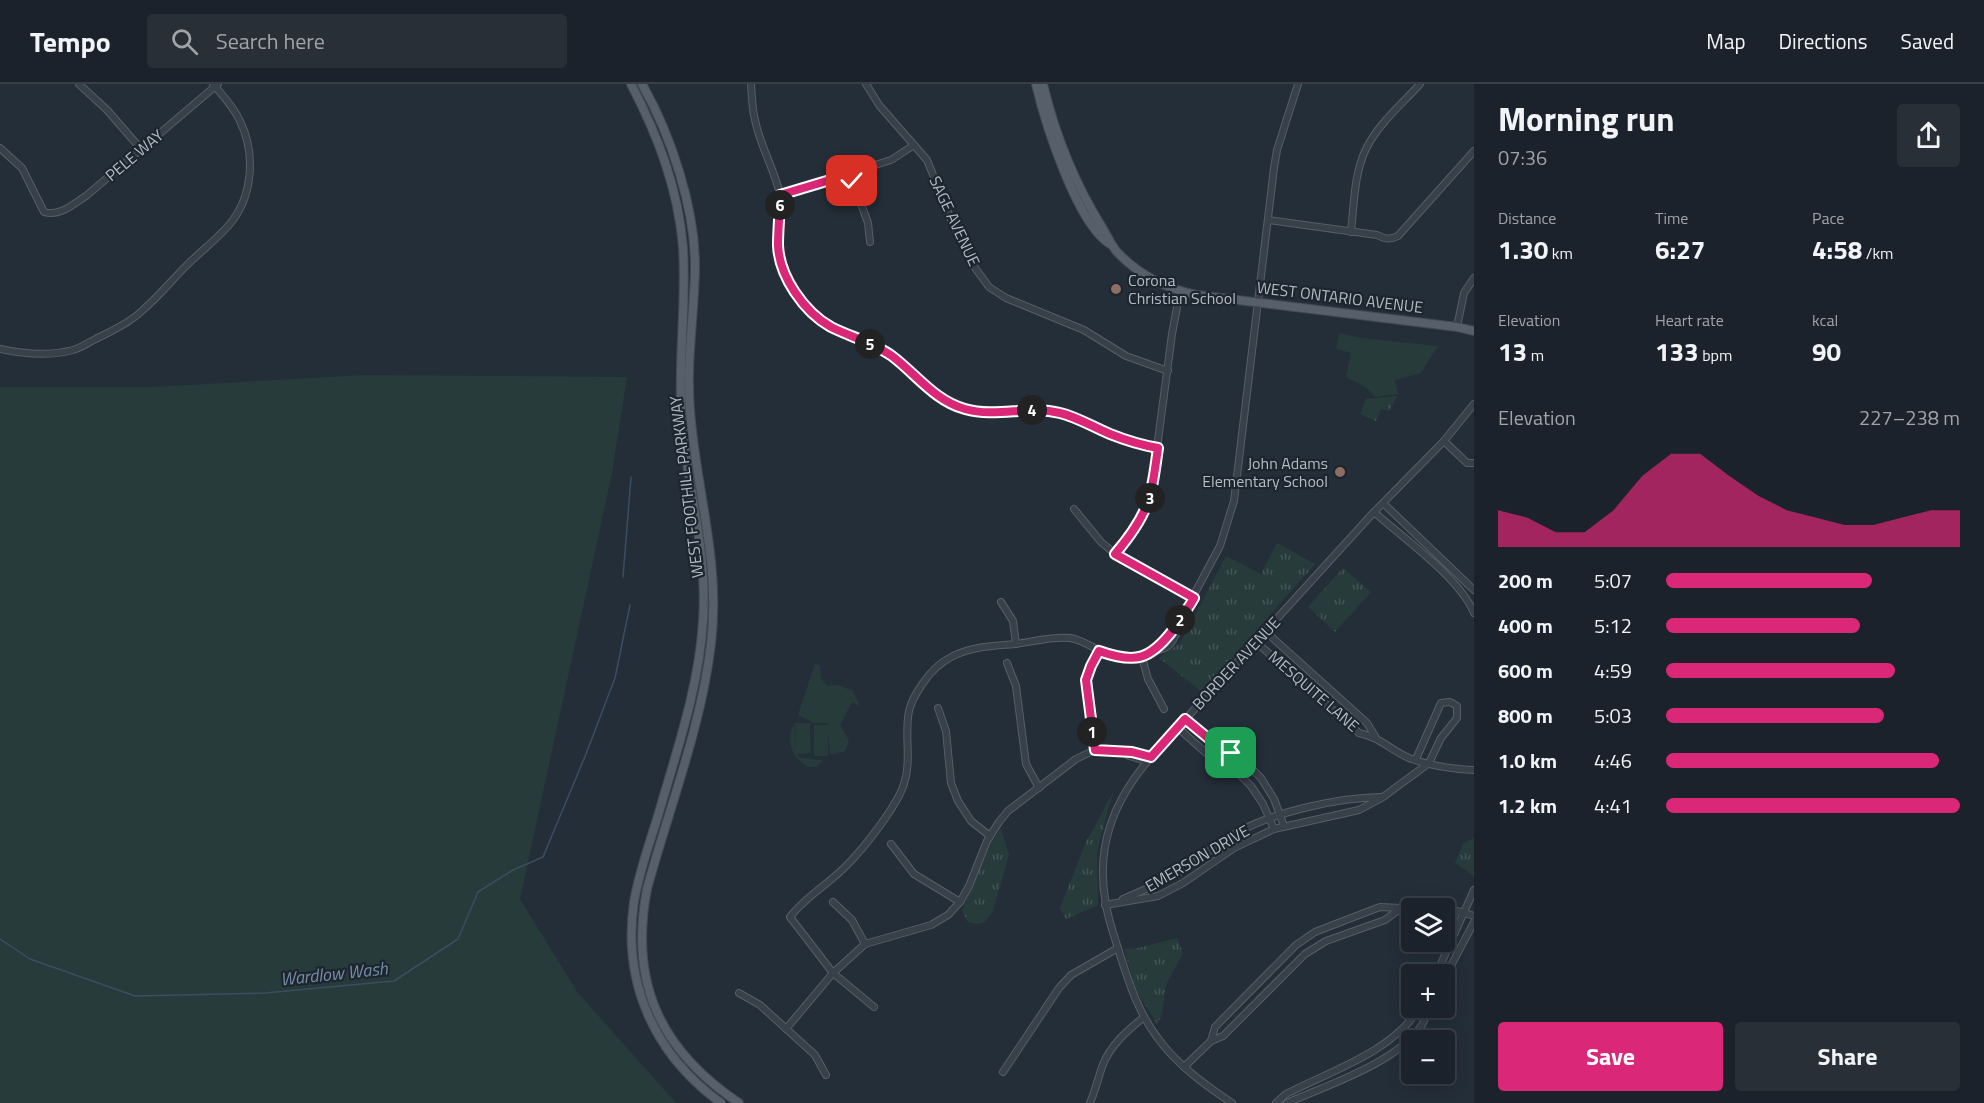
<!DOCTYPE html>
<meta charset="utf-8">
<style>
body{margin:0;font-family:"Titillium Web",sans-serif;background:#282f37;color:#f1f3f6;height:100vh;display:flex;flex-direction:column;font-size:22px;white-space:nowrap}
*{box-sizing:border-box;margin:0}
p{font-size:20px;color:#a0a4a9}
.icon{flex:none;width:33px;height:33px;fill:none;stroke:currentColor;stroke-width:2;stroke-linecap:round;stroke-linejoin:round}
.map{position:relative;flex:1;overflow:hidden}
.sheet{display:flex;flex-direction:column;background:#1b222b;width:510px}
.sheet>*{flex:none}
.controls{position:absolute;left:1401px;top:814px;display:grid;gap:12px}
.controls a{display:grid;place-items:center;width:54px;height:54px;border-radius:6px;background:#1b222b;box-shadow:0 3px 15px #0003,0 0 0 2px #393f47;font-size:30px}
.pin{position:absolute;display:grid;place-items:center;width:51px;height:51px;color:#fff;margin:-26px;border-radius:12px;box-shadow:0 3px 9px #0006}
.km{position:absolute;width:30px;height:30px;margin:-15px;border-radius:50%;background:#222;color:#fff;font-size:16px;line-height:30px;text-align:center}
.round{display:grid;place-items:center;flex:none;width:63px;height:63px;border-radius:6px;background:#282f37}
.overview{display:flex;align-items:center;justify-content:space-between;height:102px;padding:0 24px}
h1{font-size:33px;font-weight:700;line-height:45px}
.metrics{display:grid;grid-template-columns:repeat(3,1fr);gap:9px;height:102px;padding:6px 24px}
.metrics div{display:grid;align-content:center}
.metrics b{font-size:26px;font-weight:700}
.metrics small{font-size:16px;font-weight:400}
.metrics p{font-size:16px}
.chart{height:168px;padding:12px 24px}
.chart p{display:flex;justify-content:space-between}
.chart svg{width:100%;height:108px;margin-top:6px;fill:#db2777;opacity:.7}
.button{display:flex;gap:12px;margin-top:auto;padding:12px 24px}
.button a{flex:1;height:69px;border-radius:6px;background:#db2777;color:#fff;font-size:24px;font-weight:700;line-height:69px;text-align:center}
.button a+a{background:#282f37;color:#f1f3f6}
ul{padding:0 24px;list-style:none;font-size:20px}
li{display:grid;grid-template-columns:96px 72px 1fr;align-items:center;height:45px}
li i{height:15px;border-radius:8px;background:#db2777}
header{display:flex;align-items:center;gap:36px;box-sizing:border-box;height:84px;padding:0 30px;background:#1b222b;border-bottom:2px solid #393f47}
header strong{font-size:28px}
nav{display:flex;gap:33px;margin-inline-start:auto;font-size:21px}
.search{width:420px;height:54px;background:#282f37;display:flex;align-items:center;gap:15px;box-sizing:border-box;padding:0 21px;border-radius:6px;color:#a0a4a9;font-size:22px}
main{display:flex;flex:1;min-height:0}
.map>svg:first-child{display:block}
</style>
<header>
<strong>Tempo</strong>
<div class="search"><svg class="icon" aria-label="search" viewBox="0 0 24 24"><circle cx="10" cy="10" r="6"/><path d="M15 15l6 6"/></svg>Search here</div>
<nav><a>Map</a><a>Directions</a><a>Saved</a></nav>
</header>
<main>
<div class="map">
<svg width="1474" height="1019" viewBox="0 0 1474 1019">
<defs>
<pattern id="park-tufts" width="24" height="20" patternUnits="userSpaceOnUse" patternTransform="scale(1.5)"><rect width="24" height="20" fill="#273b3b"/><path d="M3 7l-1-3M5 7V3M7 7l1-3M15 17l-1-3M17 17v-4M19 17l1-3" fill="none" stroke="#445556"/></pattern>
</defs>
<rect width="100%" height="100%" fill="#242e39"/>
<g fill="#273b3b">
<path d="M1339,249L1361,254L1438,262L1421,289L1395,296L1398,310L1376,313L1367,304L1346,293L1351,269L1336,265Z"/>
<path d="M365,291L627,293L612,389L520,815L578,909L676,1019H0V303H152Z"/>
<path d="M815,580L820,581L821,594L827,602L838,601L853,607L860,622L852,618L840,641L849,657L845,667L830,671L828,650V672H814V641H827L828,639H814L798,631Z"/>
<path d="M795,639H810L811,669L796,670L801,674L823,676L817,683C802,686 790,669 790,654C790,650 792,644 794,640L796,666Z"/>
</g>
<g fill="url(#park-tufts)">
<path d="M1397,312L1389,327L1381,325L1376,337L1360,330L1366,315Z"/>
<path d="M1277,459L1315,480L1202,608L1159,574L1180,559L1226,472L1261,490Z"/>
<path d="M1343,484L1371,508L1335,548L1308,523Z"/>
<path d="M1114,707L1108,725L1097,768L1098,821L1066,835L1060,824L1086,758Z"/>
<path d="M1001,745L1009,770L993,827L985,838L977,840L968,838L962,827L991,759Z"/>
<path d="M1474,754V792L1455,779L1463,760Z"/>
<path d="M1177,854L1183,869L1166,900L1162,931L1157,940L1136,906L1124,865L1138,864Z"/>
</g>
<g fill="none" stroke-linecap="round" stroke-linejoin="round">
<g stroke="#3b4d61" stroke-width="1.5">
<path d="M623,493L631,393"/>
<path d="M0,855L30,875L135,912L265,909L394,897L458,855L478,808L513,786L543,773L586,670L615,594L630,521"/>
</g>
<defs>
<g id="minor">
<path d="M79,0L107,26L141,65"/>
<path d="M751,0C752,12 752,25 755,36C760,61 774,85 780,110C783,127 776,147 778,164C782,194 804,227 830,242C849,254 872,258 891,271C916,289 934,316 964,325C995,334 1025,321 1055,327C1074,331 1091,343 1109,350C1125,356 1141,361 1158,364"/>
<path d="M866,0L879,21L927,76L952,138L973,181L989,203L1006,214L1084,246L1126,272L1168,287"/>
<path d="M0,64L22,84L44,128C60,133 73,120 86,112L218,0"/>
<path d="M850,90L868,139L870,158"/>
<path d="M780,111L891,76L914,61"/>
<path d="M1268,136L1377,151C1385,155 1390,156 1398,152L1474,67"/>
<path d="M1351,148C1354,121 1354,89 1366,65C1378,40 1402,20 1420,0"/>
<path d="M1457,243L1464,209L1474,194"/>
<path d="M0,265C23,270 50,272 73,266C83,263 92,256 102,252C117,244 132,237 144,225C159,212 172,196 186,182C200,168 216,156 229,141C253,113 256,70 240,37C234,23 223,12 213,0"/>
<path d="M1444,357L1467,379H1474"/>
<path d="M1383,419L1474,506"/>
<path d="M1074,425L1101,458L1120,474L1194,514"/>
<path d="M1374,428C1403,454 1460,494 1474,529"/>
<path d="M1115,470L1138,441L1150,417L1172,250L1180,207"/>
<path d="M1001,518L1013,537L1016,560"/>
<path d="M1182,533L1220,462L1234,417L1274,84L1277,66L1298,0"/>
<path d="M1266,548L1367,639L1375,652"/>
<path d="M1256,558L1359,649C1382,654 1390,666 1409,674C1430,682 1452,685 1474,686"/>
<path d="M1157,566L1176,542"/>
<path d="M1142,573L1148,595L1164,625"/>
<path d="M1007,579L1016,602L1026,680L1039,704"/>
<path d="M938,624L946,647L951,699L958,717L971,737L990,752"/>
<path d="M1185,635L1214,659L1248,681L1261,694L1274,715L1284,742"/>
<path d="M1177,643L1206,669L1239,690L1251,702L1263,720L1274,745"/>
<path d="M1095,666L1086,596L1099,567"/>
<path d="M1124,668L1129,672L1147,677"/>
<path d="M891,760L914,790L960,818"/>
<path d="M1123,815C1142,807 1163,798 1181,787C1202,774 1219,757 1242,746C1279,727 1338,714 1380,713"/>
<path d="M833,818L852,836L865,860"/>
<path d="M1105,821L1158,812L1183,799L1234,764L1274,745L1359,726L1383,713L1429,679L1441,654L1457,634V622L1450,618L1441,619L1416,675"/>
<path d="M1436,891L1474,806"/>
<path d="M1444,895L1474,838"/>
<path d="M739,909L760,921L815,971L826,991"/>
<path d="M874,923L833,889L790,833C806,812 829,800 847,781C864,764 897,722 904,700C912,676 904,651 909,627C911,617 917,608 923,599C931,587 941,578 953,572C973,562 994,562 1015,560C1033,558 1051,552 1070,554C1083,556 1091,563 1103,568C1124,577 1134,574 1155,567C1162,565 1166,565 1171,559C1177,551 1180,539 1184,530"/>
<path d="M786,945L833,889L865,860L931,841L948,831L960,818L969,802L987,757L999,738L1008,727L1076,675L1095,666L1132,667L1151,673"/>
<path d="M1211,957L1215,943L1296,861L1315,848L1333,841L1380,823L1401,824L1420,821L1440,822L1474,832"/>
<path d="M1184,983L1211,957L1223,952L1305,870L1326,857L1385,836L1401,824"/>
<path d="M1003,988L1059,904L1071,891L1118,864"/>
<path d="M1090,1019C1095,1007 1098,995 1102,983C1110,961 1127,947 1144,933"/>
<path d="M1232,1019C1205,1001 1176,980 1157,953C1139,929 1130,902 1121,874C1116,857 1109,839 1106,821C1095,763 1113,717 1151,673L1374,428L1444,357L1474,320"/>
<path d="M1276,1019L1286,1010C1332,986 1389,970 1420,924"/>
<path d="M1287,1019C1327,1001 1397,979 1422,941C1425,936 1427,929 1429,924"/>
</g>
<g id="major">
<path d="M631,0C658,52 678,104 683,163C687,222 677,281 682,340C688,406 708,470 703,537C699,602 678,663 660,725C651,756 639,787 634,818C622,900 655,971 721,1019"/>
<path d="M642,0C671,51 696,126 695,186C694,233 686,279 690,326C696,407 721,477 711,560C701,644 669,724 647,805C629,899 660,966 739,1019"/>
<path d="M1036,0C1045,39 1077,140 1110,160"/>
<path d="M1043,0C1055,51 1075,100 1103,145C1108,153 1111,161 1117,168C1139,191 1167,205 1197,211L1457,243L1474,247"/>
</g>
</defs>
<use href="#minor" stroke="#565e68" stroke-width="8"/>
<use href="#major" stroke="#414953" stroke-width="10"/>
<use href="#minor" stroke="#38404a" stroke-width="6"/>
<use href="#major" stroke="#565f6a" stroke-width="8"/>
</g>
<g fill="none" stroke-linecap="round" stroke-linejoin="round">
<defs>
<path id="route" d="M852,97L850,90L780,111C780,128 778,145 778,161C779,192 804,228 831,243C851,253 874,259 892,272C916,290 935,317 965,325C997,334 1028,321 1060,329C1077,333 1093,343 1110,350C1125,356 1141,361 1158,364C1151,415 1149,430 1115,470L1194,514C1188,525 1180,535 1173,546C1150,576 1135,580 1099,567L1091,582L1086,596L1095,666L1132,668L1151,673L1185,635L1214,659L1231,669"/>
</defs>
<use href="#route" stroke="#fff" stroke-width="12"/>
<use href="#route" stroke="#db2777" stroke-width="8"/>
</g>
<g fill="#8d6e63" stroke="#1d252f" stroke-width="2">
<circle cx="1116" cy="205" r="6"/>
<circle cx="1340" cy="388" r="6"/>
</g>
<g text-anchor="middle" stroke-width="4.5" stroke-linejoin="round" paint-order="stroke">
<g font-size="16" fill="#b3bbc6" stroke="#1d252f">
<text transform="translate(134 71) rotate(-40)" y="6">PELE WAY</text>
<text transform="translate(955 137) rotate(65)" y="6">SAGE AVENUE</text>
<text transform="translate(1340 213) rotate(7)" y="6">WEST ONTARIO AVENUE</text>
<text transform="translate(686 403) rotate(-97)" y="6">WEST FOOTHILL PARKWAY</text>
<text transform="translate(1236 579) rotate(-47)" y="6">BORDER AVENUE</text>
<text transform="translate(1314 607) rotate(41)" y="6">MESQUITE LANE</text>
<text transform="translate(1197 774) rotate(-30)" y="6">EMERSON DRIVE</text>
</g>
<g font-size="16" fill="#b3bbc6" stroke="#1d252f" text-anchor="start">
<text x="1128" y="202">Corona<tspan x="1128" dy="18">Christian School</tspan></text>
<text x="1328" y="385" text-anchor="end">John Adams<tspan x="1328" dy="18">Elementary School</tspan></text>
</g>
<g font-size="18" font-style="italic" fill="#768da7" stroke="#1d252f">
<text transform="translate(334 890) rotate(-6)" y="6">Wardlow Wash</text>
</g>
</g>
</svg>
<div class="controls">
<a><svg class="icon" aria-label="layers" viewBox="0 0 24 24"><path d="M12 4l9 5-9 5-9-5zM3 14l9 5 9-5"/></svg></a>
<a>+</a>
<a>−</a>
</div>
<div class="pin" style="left:1231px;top:669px;background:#1e9e55"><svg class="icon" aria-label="arrive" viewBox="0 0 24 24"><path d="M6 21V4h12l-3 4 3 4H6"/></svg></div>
<div class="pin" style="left:852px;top:97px;background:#d93025"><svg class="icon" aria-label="check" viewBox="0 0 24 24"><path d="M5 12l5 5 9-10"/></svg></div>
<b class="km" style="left:1092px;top:648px">1</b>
<b class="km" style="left:1180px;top:536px">2</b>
<b class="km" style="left:1150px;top:414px">3</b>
<b class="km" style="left:1032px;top:326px">4</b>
<b class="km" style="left:870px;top:260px">5</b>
<b class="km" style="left:780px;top:121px">6</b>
</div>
<section class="sheet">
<div class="overview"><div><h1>Morning run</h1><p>07:36</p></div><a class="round"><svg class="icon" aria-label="share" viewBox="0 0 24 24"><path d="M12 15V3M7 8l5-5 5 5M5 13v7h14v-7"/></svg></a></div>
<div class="metrics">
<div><p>Distance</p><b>1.30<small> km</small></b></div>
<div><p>Time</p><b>6:27</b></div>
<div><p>Pace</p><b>4:58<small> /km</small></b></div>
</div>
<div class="metrics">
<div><p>Elevation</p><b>13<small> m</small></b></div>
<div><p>Heart rate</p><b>133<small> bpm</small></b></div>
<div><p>kcal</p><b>90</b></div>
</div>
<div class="chart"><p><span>Elevation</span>227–238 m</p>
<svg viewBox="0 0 160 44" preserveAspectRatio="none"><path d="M0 44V29L10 32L20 38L30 38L40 29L50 15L60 6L70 6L80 15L90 23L100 29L110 32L120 35L130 35L140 32L150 29L160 29V44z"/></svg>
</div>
<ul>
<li><b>200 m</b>5:07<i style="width:70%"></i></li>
<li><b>400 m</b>5:12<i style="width:66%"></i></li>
<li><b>600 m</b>4:59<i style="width:78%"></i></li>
<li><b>800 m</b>5:03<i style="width:74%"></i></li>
<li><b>1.0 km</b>4:46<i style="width:93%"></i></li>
<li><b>1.2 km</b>4:41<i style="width:100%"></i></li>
</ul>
<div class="button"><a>Save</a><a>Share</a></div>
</section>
</main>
